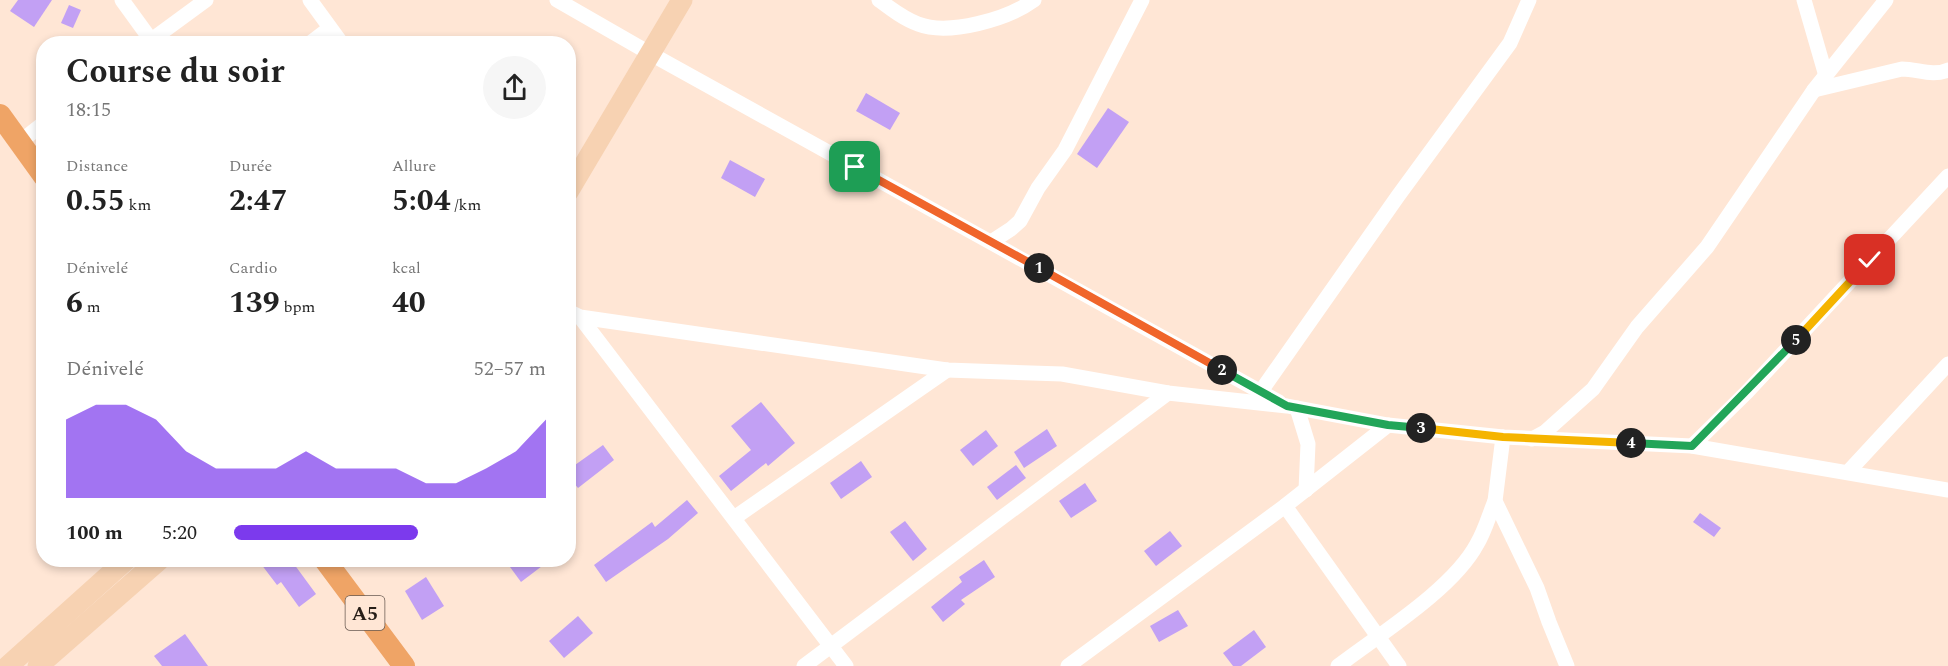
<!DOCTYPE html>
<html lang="fr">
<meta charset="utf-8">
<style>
body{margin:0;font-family:Spectral,serif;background:#f6f6f6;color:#222;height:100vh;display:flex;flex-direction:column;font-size:22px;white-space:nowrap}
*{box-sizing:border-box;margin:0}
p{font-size:20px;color:#767676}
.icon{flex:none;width:33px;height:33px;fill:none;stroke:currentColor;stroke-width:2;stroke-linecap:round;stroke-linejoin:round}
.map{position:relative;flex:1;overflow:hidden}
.sheet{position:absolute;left:36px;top:36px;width:540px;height:531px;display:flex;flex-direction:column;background:#fff;border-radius:24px;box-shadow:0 3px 9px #0003}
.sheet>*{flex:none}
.pin{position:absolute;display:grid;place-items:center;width:51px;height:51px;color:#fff;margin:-26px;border-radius:12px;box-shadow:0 3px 9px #0006}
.km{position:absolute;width:30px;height:30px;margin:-15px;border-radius:50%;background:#222;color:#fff;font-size:16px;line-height:30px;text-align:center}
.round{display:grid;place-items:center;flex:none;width:63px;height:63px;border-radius:32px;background:#f6f6f6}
.headline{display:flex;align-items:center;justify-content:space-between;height:102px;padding:0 30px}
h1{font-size:33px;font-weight:700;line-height:45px}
.metrics{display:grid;grid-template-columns:repeat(3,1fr);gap:9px;height:102px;padding:6px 30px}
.metrics div{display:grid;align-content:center}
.metrics b{font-size:30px;font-weight:700}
.metrics small{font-size:16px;font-weight:400}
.metrics p{font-size:16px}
.chart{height:168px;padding:12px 30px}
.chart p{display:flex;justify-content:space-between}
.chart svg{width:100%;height:108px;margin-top:6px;fill:#7c3aed;opacity:.7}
ul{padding:0 30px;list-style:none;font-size:20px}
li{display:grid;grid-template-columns:96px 72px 1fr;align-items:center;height:45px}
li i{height:15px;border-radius:8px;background:#7c3aed}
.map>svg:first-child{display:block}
</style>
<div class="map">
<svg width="1948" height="666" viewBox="0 0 1948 666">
<rect width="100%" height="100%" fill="#ffe6d5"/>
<g fill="#c2a0f4">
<path d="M18,0H52L34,27L10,11Z"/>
<path d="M69,5L81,10L73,28L61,23Z"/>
<path d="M866,93L900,113L890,130L856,111Z"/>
<path d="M1108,108L1129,122L1097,168L1077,154Z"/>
<path d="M730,160L765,179L755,197L721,178Z"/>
<path d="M761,402L795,443L768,466L766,463L731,491L719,476L751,450L731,426Z"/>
<path d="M1047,429L1057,446L1024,468L1014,452Z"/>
<path d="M986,430L998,446L973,466L960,450Z"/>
<path d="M603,445L614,460L578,488L568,476V470Z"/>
<path d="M861,461L872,477L841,499L830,483Z"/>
<path d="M1016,465L1026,478L997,500L987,487Z"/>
<path d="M1085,483L1097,501L1071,518L1059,501Z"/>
<path d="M687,500L698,513L668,539L606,582L594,565L652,522L655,527Z"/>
<path d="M1700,513L1721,528L1714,537L1693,522Z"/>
<path d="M905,521L927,549L913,561L890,532Z"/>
<path d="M1170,531L1182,546L1156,566L1144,551Z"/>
<path d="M258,560H286L291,566L294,564L316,594L299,607L281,582L277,585Z"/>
<path d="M505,560H550L521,582Z"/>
<path d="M984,560L995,577L961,600L965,604L943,622L931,607L962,582L959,577Z"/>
<path d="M426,577L444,606L422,620L405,591Z"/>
<path d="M1178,610L1188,626L1159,642L1150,626Z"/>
<path d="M578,616L593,633L564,658L549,641Z"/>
<path d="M1254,630L1266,647L1241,666H1233L1223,653Z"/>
<path d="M185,634L208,666H162L154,656Z"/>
</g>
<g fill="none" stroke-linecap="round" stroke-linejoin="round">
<g stroke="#fff" stroke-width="15">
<path d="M122,0L151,40"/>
<path d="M310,0L342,44"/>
<path d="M557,0L651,54L1279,402"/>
<path d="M879,0C891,9 904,19 918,24C949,36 1008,19 1034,0"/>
<path d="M1804,0L1826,76"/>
<path d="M146,44L206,0"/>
<path d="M309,44L330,28"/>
<path d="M1814,90L1902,69C1918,69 1932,77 1948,70"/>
<path d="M20,142L44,123"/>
<path d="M991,242L1011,229L1020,221L1038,188L1065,150L1142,0"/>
<path d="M568,311L580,317L947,370L1062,374L1168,393L1287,406L1388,425L1503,437L1692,446L1948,490"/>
<path d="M580,317L846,666"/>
<path d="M1261,391L1398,196L1510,43L1529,0"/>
<path d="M1297,408L1308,444L1306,490"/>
<path d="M1503,437L1495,501L1537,588L1549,622L1567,666"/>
<path d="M1532,439L1545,432L1593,389L1637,327L1707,247L1814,90L1886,0"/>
<path d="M1692,446L1747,392L1948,176"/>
<path d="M1848,472L1948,364"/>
<path d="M1285,506L1399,666"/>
<path d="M734,518L947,370"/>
<path d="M804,666L1168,393"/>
<path d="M1068,666L1285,506L1388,425"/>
<path d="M1338,666C1380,634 1453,589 1477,544C1485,531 1489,515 1495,501"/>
</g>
<g stroke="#f7d2b2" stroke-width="21">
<path d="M568,192L682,0"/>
<path d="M8,666L126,560"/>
<path d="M38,666L159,560"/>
</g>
<g stroke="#efa466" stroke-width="22">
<path d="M0,115L44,176"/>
<path d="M325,560L404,666"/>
</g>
</g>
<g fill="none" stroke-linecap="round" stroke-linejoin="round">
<defs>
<path id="split-1" d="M855,167L1039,268"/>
<path id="split-2" d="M1039,268L1222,370"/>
<path id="split-3" d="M1222,370L1287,406L1388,425L1421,428"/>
<path id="split-4" d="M1421,428L1503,437L1631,443"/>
<path id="split-5" d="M1631,443L1692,446L1796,340"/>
<path id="split-6" d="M1796,340L1870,260"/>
</defs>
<use href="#split-1" stroke="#fff" stroke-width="12"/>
<use href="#split-2" stroke="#fff" stroke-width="12"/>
<use href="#split-3" stroke="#fff" stroke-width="12"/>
<use href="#split-4" stroke="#fff" stroke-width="12"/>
<use href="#split-5" stroke="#fff" stroke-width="12"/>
<use href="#split-6" stroke="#fff" stroke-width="12"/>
<use href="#split-1" stroke="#f0652b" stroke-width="8"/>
<use href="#split-2" stroke="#f0652b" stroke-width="8"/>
<use href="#split-3" stroke="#22a559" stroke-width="8"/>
<use href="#split-4" stroke="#f5b400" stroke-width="8"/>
<use href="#split-5" stroke="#22a559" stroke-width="8"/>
<use href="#split-6" stroke="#f5b400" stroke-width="8"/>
</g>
<g text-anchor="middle" stroke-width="5" stroke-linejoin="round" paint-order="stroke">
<rect fill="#ffe6d5" stroke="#685a51" stroke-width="1.5" x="345.5" y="596" width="39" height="34" rx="4.5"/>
<g font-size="20" font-weight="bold" fill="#271e18">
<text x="365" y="620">A5</text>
</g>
</g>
</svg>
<div class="pin" style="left:855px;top:167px;background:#1e9e55"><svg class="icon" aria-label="arrive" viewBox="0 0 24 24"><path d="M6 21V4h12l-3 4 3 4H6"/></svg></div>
<div class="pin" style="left:1870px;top:260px;background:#d93025"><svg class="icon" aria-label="check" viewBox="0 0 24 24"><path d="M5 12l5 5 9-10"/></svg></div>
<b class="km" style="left:1039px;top:268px">1</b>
<b class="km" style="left:1222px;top:370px">2</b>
<b class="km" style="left:1421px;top:428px">3</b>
<b class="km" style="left:1631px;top:443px">4</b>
<b class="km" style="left:1796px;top:340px">5</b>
<section class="sheet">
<div class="headline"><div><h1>Course du soir</h1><p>18:15</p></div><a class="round"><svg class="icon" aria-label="share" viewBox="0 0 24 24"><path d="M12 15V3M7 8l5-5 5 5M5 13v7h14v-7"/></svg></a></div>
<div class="metrics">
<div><p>Distance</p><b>0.55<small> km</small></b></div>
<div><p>Durée</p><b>2:47</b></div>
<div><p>Allure</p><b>5:04<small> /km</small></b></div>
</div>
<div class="metrics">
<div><p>Dénivelé</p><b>6<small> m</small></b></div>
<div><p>Cardio</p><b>139<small> bpm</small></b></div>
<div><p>kcal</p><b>40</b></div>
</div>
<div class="chart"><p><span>Dénivelé</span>52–57 m</p>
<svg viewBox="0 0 160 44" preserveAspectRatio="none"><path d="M0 44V12L10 6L20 6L30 12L40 25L50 32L60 32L70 32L80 25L90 32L100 32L110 32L120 38L130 38L140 32L150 25L160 12V44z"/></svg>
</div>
<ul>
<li><b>100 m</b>5:20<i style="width:59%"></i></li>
</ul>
</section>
</div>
